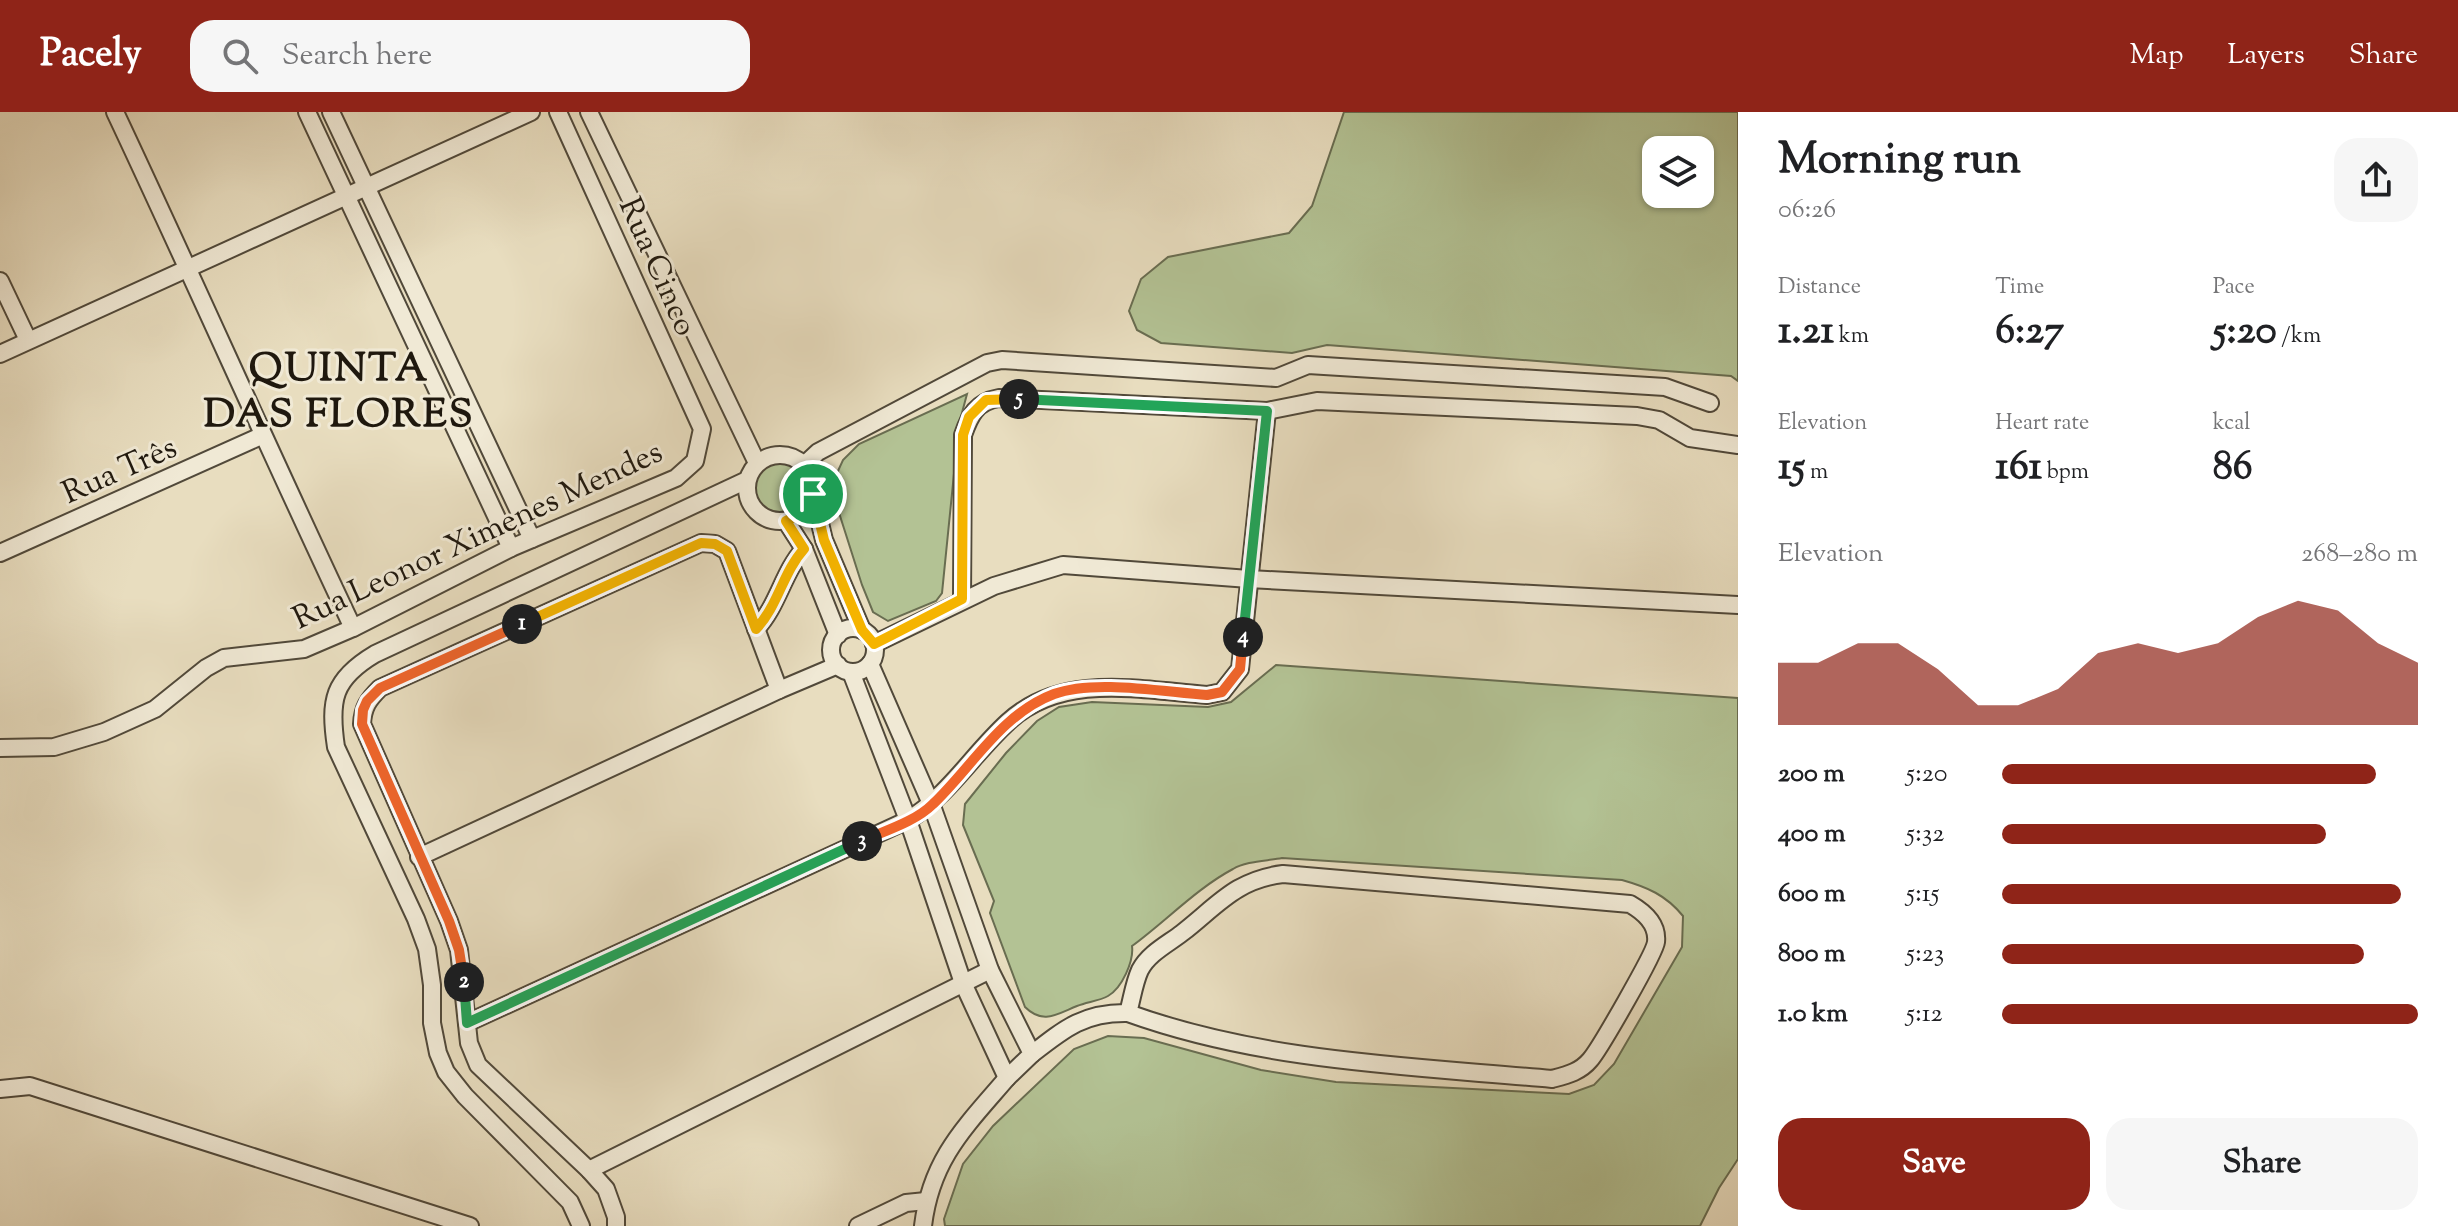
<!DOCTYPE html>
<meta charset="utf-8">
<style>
body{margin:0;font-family:"Sorts Mill Goudy",serif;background:#f6f6f6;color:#202124;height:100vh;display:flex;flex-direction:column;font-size:30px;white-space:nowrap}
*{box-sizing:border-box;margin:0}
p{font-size:26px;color:#757577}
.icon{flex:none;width:44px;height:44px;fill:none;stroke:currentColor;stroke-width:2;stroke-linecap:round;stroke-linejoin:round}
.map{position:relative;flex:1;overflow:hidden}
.sheet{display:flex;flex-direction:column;background:#fff;width:720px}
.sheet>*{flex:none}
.controls{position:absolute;left:1642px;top:24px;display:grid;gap:16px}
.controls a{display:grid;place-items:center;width:72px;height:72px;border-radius:16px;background:#fff;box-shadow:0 2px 6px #0004;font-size:40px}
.pin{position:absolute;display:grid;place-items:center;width:68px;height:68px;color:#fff;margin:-34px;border:4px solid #fff;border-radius:50%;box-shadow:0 2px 8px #0007}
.km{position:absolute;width:40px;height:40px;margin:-20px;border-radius:50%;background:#222;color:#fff;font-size:22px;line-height:40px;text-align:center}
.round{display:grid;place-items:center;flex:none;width:84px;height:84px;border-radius:24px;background:#f6f6f6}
.overview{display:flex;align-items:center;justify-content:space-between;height:136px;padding:0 40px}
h1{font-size:44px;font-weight:700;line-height:60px}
.figures{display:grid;grid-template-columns:repeat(3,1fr);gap:12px;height:136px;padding:8px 40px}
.figures div{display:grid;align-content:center}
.figures b{font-size:40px;font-weight:700}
.figures small{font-size:22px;font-weight:400}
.figures p{font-size:22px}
.chart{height:224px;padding:16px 40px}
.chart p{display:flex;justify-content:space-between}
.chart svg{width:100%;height:144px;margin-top:8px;fill:#8f2418;opacity:.7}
.cta{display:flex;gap:16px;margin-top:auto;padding:16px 40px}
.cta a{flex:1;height:92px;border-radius:24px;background:#8f2418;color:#fff;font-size:32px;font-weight:700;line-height:92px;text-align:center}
.cta a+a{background:#f6f6f6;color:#202124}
ul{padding:0 40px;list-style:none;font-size:26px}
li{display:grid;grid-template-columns:128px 96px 1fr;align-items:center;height:60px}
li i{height:20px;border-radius:10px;background:#8f2418}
header{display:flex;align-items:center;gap:48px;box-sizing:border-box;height:112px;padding:0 40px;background:#8f2418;color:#fff}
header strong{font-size:38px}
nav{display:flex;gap:44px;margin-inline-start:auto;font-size:28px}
.search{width:560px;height:72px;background:#f6f6f6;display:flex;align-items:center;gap:20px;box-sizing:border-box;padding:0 28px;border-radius:24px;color:#757577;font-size:30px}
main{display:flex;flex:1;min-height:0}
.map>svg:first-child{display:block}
</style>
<header>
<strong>Pacely</strong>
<div class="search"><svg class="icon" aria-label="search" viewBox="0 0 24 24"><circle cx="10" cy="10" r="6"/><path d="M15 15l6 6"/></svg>Search here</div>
<nav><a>Map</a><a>Layers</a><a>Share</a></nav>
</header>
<main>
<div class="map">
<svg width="1738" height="1114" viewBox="0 0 1738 1114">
<rect width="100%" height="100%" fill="#e8ddbf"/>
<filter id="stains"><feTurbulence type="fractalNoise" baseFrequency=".0025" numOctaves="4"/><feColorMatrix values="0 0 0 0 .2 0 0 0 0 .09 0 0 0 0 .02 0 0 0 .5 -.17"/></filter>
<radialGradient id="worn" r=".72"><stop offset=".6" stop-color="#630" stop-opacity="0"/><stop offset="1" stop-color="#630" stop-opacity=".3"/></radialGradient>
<g fill="#b3c294" stroke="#696d51" stroke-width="2" fill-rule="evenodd">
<path d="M1344,0H1738V269L1731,264L1327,233L1292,241L1161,231L1137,218L1129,199L1141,167L1168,145L1289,121L1312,94ZM1656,38H1700V82H1656Z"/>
<path d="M967,282L959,312L942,481L936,489L888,509L873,500L862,473L834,385L837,361L843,348L859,332Z"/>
<circle cx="780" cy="376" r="26"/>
<path d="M1276,553L1738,586V1047L1719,1076L1700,1114H945L944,1107L963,1052L993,1014L1074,937L1108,924L1144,926L1261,958L1336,970L1569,982L1594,973L1614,952L1682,835L1683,804C1666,783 1647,775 1622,768L1282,746C1267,749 1246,749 1233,757C1197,776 1165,810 1132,834C1134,849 1122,876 1108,884C1099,889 1087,890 1077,894C1057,902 1043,913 1025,895L990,801L994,789L963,713L965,692L1006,641L1037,609L1059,595L1092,590L1208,595L1231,590Z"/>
</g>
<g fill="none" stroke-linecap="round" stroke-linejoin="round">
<defs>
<g id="minor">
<path d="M115,0C196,172 272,345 353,516"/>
<path d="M307,0L511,436"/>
<path d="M331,0L532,427"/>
<path d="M589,0L757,351"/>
<path d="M0,169L28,228"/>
<path d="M0,242L531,0"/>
<circle cx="780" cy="376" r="33"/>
<path d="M804,353L818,340L987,251L1002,248L1276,266L1308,253L1665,275L1710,291"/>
<path d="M813,382L824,428L862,518"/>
<path d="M786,409L804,437L838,523"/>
<path d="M0,441L261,324"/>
<path d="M962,487L963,323C970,303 976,290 999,286L1267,299L1317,289L1637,304L1659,308L1690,326L1738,333"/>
<circle cx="853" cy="538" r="22"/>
<path d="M756,517C778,494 783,460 804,437"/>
<path d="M874,532L994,474L1063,453L1249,467L1738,493"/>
<path d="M851,560L908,708L963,871L1007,966L1032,942L990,858L932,694L870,552"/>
<path d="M0,636L54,635L104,620L155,597L206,556L224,546L304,537L353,516L511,436L676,366L695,349L702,317L558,0"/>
<path d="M419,745L779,578L838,553"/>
<path d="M467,911L908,708C949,683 973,642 1008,610C1062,560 1140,578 1207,583L1222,580L1240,557L1267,299"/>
<path d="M1032,942C1065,916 1085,900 1128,901C1132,887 1134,871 1140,858C1149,841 1168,832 1182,821C1217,794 1235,768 1283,762L1630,792C1644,800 1658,812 1656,830C1655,841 1599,938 1590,948C1580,960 1567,963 1552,967C1410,954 1264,950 1128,901"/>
<path d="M0,977L30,974L470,1114"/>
<path d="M589,1058L990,858"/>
<path d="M581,1114L570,1090L465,984L446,960L438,941L432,911V873L427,837L416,807L336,635C329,588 333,567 375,542L747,368"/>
<path d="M616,1114V1105L606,1077L589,1058L478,953L469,931L459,838L449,809L362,612C363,595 368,588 380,576L701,431L715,432L727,439L779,578"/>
<path d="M858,1114L906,1091L926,1089"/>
<path d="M923,1114C931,1047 965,1015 1007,966"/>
</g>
</defs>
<use href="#minor" stroke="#51493a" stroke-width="20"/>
<use href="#minor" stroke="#f0e9d5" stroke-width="16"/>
</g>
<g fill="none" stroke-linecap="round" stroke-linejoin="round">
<defs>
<path id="split-1" d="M522,512L701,431L715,432L727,439L756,517C778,494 783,460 804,437L786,409L804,400L813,382"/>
<path id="split-2" d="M464,870L459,838L449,809L362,612L363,598L367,589L380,576L522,512"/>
<path id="split-3" d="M464,870L467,911L862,729"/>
<path id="split-4" d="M862,729C884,719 915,710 933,692C972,655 1001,602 1054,582C1095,567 1163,580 1207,583L1222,580L1240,557L1243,525"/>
<path id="split-5" d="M1019,287L1267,299L1243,525"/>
<path id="split-6" d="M813,382L824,428L862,518L874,532L884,527L962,487L963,323L969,305L986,288L1019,287"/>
</defs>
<use href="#split-1" stroke="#fff" stroke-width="16"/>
<use href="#split-2" stroke="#fff" stroke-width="16"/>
<use href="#split-3" stroke="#fff" stroke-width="16"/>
<use href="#split-4" stroke="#fff" stroke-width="16"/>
<use href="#split-5" stroke="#fff" stroke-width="16"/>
<use href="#split-6" stroke="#fff" stroke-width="16"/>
<use href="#split-1" stroke="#f5b400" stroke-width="10"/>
<use href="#split-2" stroke="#f0652b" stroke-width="10"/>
<use href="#split-3" stroke="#22a559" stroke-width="10"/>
<use href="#split-4" stroke="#f0652b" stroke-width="10"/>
<use href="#split-5" stroke="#22a559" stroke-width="10"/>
<use href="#split-6" stroke="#f5b400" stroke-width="10"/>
</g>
<g text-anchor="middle" stroke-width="6" stroke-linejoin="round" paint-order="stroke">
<g font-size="32" fill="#1f180e" stroke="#f0e9d5">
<text transform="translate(659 154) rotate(66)" y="11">Rua Cinco</text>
<text transform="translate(119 357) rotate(-24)" y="11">Rua Três</text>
<text transform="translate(477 422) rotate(-25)" y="11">Rua Leonor Ximenes Mendes</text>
</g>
<g font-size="40" font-weight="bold" letter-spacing="2" fill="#1f180e" stroke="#f0e9d5">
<text x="339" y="268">QUINTA<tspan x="339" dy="46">DAS FLORES</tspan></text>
</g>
</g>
<rect width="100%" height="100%" filter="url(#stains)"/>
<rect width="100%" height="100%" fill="url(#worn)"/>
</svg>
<div class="controls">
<a><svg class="icon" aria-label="layers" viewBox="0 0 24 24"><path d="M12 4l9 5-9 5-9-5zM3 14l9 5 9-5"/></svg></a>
</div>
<div class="pin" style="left:813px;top:382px;background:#1e9e55"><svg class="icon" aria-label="arrive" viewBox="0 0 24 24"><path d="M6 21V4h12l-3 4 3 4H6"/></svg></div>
<b class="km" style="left:522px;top:512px">1</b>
<b class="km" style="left:464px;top:870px">2</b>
<b class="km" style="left:862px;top:729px">3</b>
<b class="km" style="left:1243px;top:525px">4</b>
<b class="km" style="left:1019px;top:287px">5</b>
</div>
<section class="sheet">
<div class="overview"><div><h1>Morning run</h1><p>06:26</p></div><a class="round"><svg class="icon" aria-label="share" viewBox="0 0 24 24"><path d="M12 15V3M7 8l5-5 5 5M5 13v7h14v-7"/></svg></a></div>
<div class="figures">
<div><p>Distance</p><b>1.21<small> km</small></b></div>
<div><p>Time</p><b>6:27</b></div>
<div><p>Pace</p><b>5:20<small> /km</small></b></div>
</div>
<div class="figures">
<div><p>Elevation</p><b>15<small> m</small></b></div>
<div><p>Heart rate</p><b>161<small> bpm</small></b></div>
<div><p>kcal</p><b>86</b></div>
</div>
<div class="chart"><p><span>Elevation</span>268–280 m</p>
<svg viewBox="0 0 160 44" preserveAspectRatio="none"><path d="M0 44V25L10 25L20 19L30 19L40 27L50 38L60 38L70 33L80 22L90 19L100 22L110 19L120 11L130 6L140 9L150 19L160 25V44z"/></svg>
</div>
<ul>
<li><b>200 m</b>5:20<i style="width:90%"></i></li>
<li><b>400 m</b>5:32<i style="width:78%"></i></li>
<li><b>600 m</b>5:15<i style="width:96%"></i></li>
<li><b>800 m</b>5:23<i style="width:87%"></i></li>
<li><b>1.0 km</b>5:12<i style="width:100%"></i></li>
</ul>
<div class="cta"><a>Save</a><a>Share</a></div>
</section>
</main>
